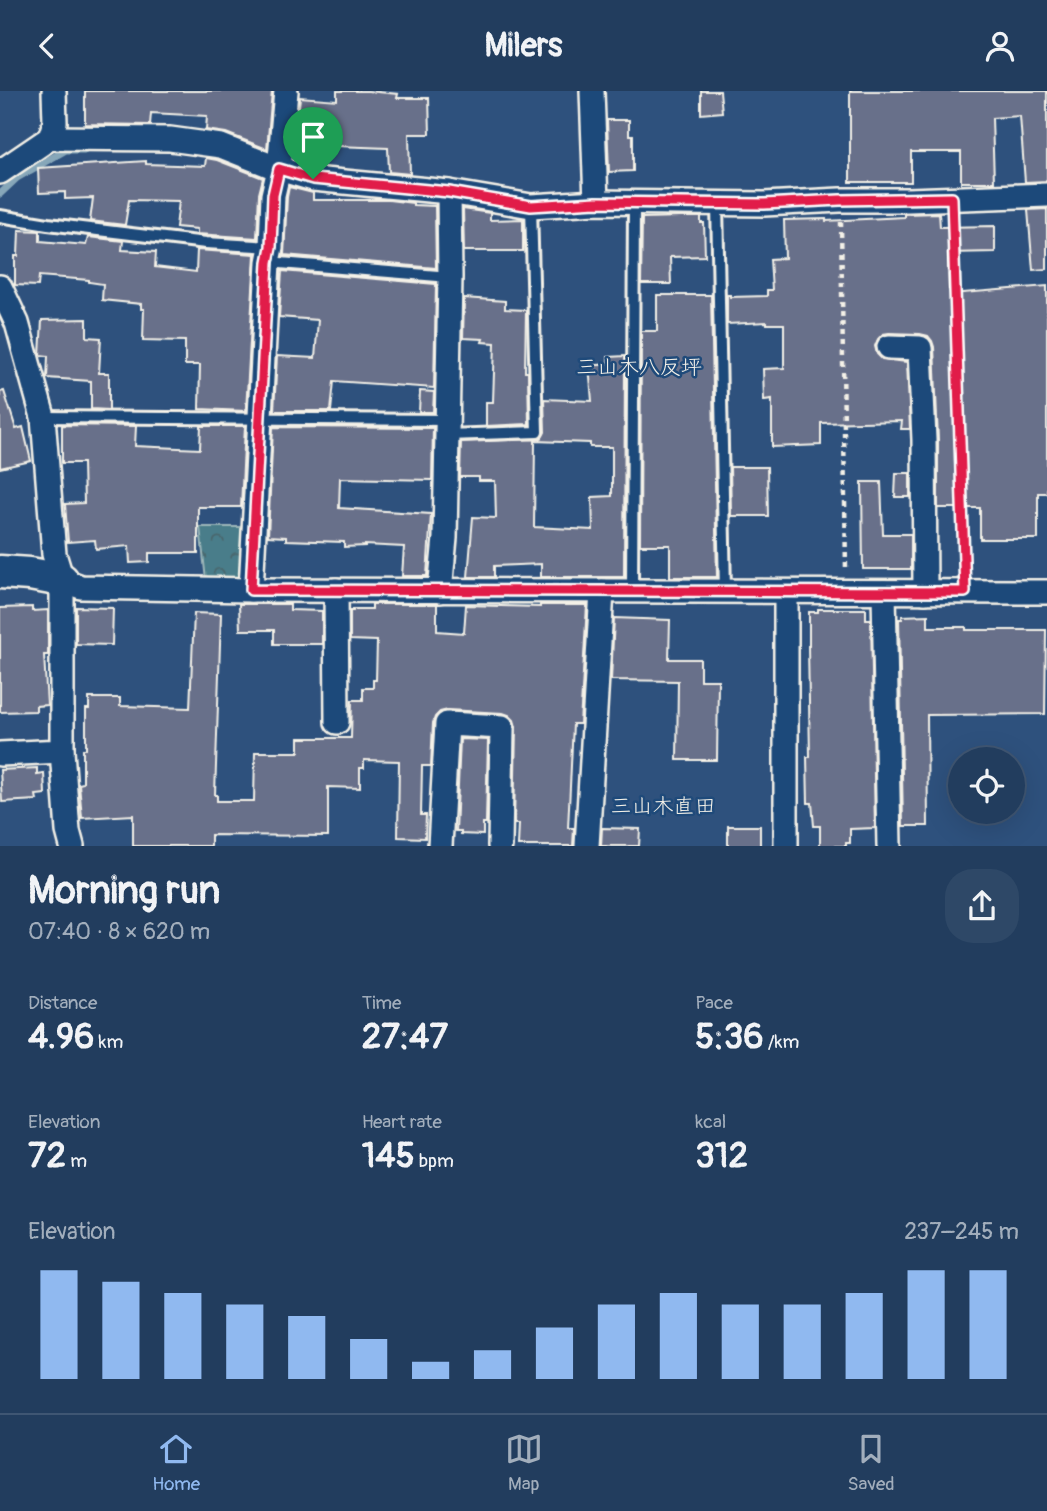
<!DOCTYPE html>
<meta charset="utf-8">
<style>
body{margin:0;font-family:Pangolin,"Klee One",sans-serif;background:#2e4867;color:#f1f3f6;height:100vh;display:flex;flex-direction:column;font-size:26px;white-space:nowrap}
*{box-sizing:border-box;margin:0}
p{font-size:23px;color:#a2aebc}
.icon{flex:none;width:38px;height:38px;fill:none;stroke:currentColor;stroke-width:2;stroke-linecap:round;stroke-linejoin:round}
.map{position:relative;height:755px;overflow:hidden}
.details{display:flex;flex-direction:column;background:#223d5e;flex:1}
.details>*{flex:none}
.tools{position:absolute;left:948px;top:656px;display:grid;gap:14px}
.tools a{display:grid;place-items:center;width:77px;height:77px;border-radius:50%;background:#223d5e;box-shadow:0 7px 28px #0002,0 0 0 2px #3f5673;font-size:35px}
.pin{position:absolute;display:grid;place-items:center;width:60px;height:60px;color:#fff;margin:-72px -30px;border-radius:50% 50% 50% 0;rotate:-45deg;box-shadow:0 0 7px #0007}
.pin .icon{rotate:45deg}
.round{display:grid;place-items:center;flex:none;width:74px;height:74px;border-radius:28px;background:#2e4867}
.headline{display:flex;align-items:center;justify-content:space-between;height:119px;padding:0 28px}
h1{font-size:38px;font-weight:700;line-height:52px}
.metrics{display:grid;grid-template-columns:repeat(3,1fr);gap:10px;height:119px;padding:7px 28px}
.metrics div{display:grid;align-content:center}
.metrics b{font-size:35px;font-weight:700}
.metrics small{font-size:19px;font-weight:400}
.metrics p{font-size:19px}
.chart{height:196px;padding:14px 28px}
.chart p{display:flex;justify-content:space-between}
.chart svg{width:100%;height:126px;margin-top:7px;stroke:#90b9f0;stroke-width:6}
header{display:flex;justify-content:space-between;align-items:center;height:91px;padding:0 28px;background:#223d5e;font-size:32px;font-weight:700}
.tabs{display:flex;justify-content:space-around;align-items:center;height:98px;border-top:2px solid #3f5673;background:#223d5e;font-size:19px;color:#a2aebc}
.tabs a{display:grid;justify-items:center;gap:4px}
.tabs .current{color:#90b9f0}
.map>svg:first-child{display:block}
</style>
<header><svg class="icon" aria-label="back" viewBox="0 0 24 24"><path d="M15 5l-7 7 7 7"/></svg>Milers<svg class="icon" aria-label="person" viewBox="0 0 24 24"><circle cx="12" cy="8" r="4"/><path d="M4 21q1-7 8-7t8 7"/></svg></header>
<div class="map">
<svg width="1047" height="755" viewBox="0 0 1047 755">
<defs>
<pattern id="forest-crowns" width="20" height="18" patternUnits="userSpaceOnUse" patternTransform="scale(1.75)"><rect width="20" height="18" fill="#497d8a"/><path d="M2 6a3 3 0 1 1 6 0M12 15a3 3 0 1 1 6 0" fill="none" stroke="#49656b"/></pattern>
</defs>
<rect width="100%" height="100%" fill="#2e517d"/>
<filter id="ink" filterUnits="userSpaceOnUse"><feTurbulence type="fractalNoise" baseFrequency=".0143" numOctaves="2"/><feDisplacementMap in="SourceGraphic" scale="14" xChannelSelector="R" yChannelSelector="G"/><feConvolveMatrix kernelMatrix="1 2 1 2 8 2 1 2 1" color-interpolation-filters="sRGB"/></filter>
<g filter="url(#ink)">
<path fill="url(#forest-crowns)" stroke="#9eb7b9" stroke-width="2" d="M200,436H247L245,491L206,489Z"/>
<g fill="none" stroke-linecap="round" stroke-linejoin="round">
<path stroke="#87a7b9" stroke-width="7" d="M0,103L17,87L66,59H84"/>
</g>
<g fill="#686f8a" stroke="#f4f1e8" stroke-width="2" fill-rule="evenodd">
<path d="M85,0H272L267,58L226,42L206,39L207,25L151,22L150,34L85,33Z"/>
<path d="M337,0H368L398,3L397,7H429L430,43H409L410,83L389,81L388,57L311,54V58H305L304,71L294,68L300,6L337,9Z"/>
<path d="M701,0H720L722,21L701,23Z"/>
<path d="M850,0H1047V90L1025,91L1020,25L992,27L994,91H961V61H911V91H850Z"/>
<path d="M607,29H629V44H633V80L609,81Z"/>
<path d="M206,67L217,69L263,87L259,103L257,147L197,143V138L176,136L179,110L129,109L125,134L90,130L93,107L65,108V101L39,102L38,77L146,70V73L205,75Z"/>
<path d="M289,96L313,102V109H389L413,112V114L435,115L436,177L284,164L287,106Z"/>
<path d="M463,118L490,122V129L523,128V160H464Z"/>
<path d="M1047,118V178L1033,179L1028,119Z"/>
<path d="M939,122L940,136L995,135V161L948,162L949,198H950L951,203L1047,195V402H1038V448H980V417H938V349L934,256L932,250L928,245L920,243L889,242L883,243L878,248L875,255L877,263L882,268L907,271L910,338H901L902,330L821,332V354L772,356V308L764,309L763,278L784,277V233H767V231L727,233V204H730V206L767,205V199H772L770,168L785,167L784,129L826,128V130L904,126V123Z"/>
<path d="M681,126H701V132H704L705,165L670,166L671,193H641L642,127Z"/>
<path d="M19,139L40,140V150L86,154L88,146L123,150L122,159L156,161L155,176L196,181L197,159L255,163L246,320L199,318L200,274H185V250L143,249L144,218H141V213L102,209L103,193L89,191V189L39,185L38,195L15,194V165H18Z"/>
<path d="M282,180L436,193L434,297L334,290L331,320H274L277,265L315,267L318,229L279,226Z"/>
<path d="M657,204H711L717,486H670V454H640L641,240H657Z"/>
<path d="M464,207L505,210V218L526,219L525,281H528L529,333L486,335V311H493L495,252L482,251L483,248L463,247Z"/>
<path d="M87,228V246L101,247L99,282H109V319L91,318V290L47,287L48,265L40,264L42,229Z"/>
<path d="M625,265L624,486H541V473L494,475V486H468L473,426L496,427L495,390H479V386H460L461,351L541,348L545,341L544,308L592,310L589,275L608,273V266ZM535,350L590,352V356H612V405L592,406L593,439L534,436Z"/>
<path d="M4,300L16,338L23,336L31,370L0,377V301Z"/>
<path d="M420,300L434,301L433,321H419Z"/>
<path d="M62,334L136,335L135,355L200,358L201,335H245L241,416H198V462H149V471L130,472L129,455L96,458L95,449L68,451L65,413L84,412L83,372H62Z"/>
<path d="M273,336L433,337L432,389L340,387L339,417L431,423L427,485H402L404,456L365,454V455L344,456V451L286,449V446L268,445Z"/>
<path d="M730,376H767L768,425H731Z"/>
<path d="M896,382H910V406H895Z"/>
<path d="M862,391H881L883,443H911V478H863Z"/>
<path d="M239,513H290V519L322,520V553H274V539H240Z"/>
<path d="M372,513H437V540L464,542L466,514L540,516V514H587L580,633H573L568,737H574L573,755H518L519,733H514L516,636L514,629L509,624L503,622L448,619L440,621L435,626L433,632L431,675H422L421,724H426L425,747L398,746L399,670L364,669V677H360V697L328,696V745L211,744V755H133V724L82,727L79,693L83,692V658H86V618H89V607H120V615L190,617L194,522L221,523L215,704H217V710H254L255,661H299V647H351L352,609H363V597H373V589H376L377,550L350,549V520H353V518H372Z"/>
<path d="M32,516V520L48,519V564H44L47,614L36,615V620L0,621V517Z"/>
<path d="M76,516L113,517L112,554L76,553Z"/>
<path d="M818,518H866V528H871L875,737L850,738V752H846V755H820V735H814L812,712H808L807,666H810L808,555H809V521H818Z"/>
<path d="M928,524V536H966V539H1046L1045,623L927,624L928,735H903L899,528H902V525Z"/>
<path d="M614,527L670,529L669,568H700V589H718L717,669H677L678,590L611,589Z"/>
<path d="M460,648L488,649L486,732H483V744L461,743V740H456Z"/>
<path d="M37,677V683L44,682L45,703L36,704L37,709L2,711L0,679Z"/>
<rect x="728" y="735" width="32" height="20"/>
<path d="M602,737L640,738L639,755H601Z"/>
</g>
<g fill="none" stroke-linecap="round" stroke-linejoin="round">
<defs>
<g id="lane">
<path d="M717,113L725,500"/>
<path d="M0,125L48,133L206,152L271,156"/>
<path d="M268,171L450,186"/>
<path d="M43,326L446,329"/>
<path d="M446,344L537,341L531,115"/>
<path d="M632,500L634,111"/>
</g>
<g id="street">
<path d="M592,0L596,111"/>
<path d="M50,47L170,48L221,55L279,78L313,88L449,101L531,115L596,111L764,113L840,109H908L1047,104"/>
<path d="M0,81L50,47L55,31L54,0"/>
<path d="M0,196L17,232L43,326L54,463L62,489V660L0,663"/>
<path d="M889,256L920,257L924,349L925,501"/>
<path d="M62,489L81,496L251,499L1047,501"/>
<path d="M251,499L268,171L271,156L273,104L279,78L286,0"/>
<path d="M336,499L337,631"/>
<path d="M440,500L445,447L450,186L449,101"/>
<path d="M786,501V755"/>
<path d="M884,501L889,755"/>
<path d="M62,660L68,740L72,755"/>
<path d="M440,755L447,633L502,636L500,755"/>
<path d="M587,755L602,500"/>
</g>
<path id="secondary" d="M0,481L30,483L62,489"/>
</defs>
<use href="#lane" stroke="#f4f1e8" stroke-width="16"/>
<use href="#street" stroke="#f4f1e8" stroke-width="28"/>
<use href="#secondary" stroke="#f4f1e8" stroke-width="37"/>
<g stroke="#f4f1e8" stroke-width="4.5" stroke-dasharray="5 5" stroke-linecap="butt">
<path d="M953,129L964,481"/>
<path d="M841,131L846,479"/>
</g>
<use href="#lane" stroke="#1f4a7a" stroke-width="10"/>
<use href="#street" stroke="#1f4a7a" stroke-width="23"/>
<use href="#secondary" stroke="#1f4a7a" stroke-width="32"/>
</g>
</g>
<g fill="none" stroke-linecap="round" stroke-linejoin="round" filter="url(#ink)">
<defs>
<path id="route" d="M279,78L313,88L449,101L531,115L596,111L764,113L840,109L952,107L965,501L251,499L268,171L271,156L273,104Z"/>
</defs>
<use href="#route" stroke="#fff" stroke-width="14"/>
<use href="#route" stroke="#e11d48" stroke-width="9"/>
</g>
<g text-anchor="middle" stroke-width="5" stroke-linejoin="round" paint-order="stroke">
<g font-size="21" fill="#f4f1e8" stroke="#1f4a7a">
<text x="639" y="283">三山木八反坪</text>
<text x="663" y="722">三山木直田</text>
</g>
</g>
</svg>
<div class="tools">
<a><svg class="icon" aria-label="locate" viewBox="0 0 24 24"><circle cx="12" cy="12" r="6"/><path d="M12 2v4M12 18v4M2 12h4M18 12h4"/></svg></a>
</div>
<div class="pin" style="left:313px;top:88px;background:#1e9e55"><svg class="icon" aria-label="arrive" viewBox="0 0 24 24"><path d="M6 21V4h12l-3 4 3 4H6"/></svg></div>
</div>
<section class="details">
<div class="headline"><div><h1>Morning run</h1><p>07:40 · 8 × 620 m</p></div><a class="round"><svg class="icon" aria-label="share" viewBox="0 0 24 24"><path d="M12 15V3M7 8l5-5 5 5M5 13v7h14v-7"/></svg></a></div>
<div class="metrics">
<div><p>Distance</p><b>4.96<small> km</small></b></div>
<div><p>Time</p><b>27:47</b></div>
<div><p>Pace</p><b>5:36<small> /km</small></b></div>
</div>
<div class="metrics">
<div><p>Elevation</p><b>72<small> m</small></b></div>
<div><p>Heart rate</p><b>145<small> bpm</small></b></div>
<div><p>kcal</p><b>312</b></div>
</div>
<div class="chart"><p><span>Elevation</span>237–245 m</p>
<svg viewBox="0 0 160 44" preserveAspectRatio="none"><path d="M5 44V6M15 44V10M25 44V14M35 44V18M45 44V22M55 44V30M65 44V38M75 44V34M85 44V26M95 44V18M105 44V14M115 44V18M125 44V18M135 44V14M145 44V6M155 44V6"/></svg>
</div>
</section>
<nav class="tabs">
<a class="current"><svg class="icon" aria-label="home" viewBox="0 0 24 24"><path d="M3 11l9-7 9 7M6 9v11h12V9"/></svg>Home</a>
<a><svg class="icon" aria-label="map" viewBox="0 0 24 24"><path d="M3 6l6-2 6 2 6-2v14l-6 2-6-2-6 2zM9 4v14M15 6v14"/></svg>Map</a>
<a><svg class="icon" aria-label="saved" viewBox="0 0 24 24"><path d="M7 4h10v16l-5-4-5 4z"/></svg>Saved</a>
</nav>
